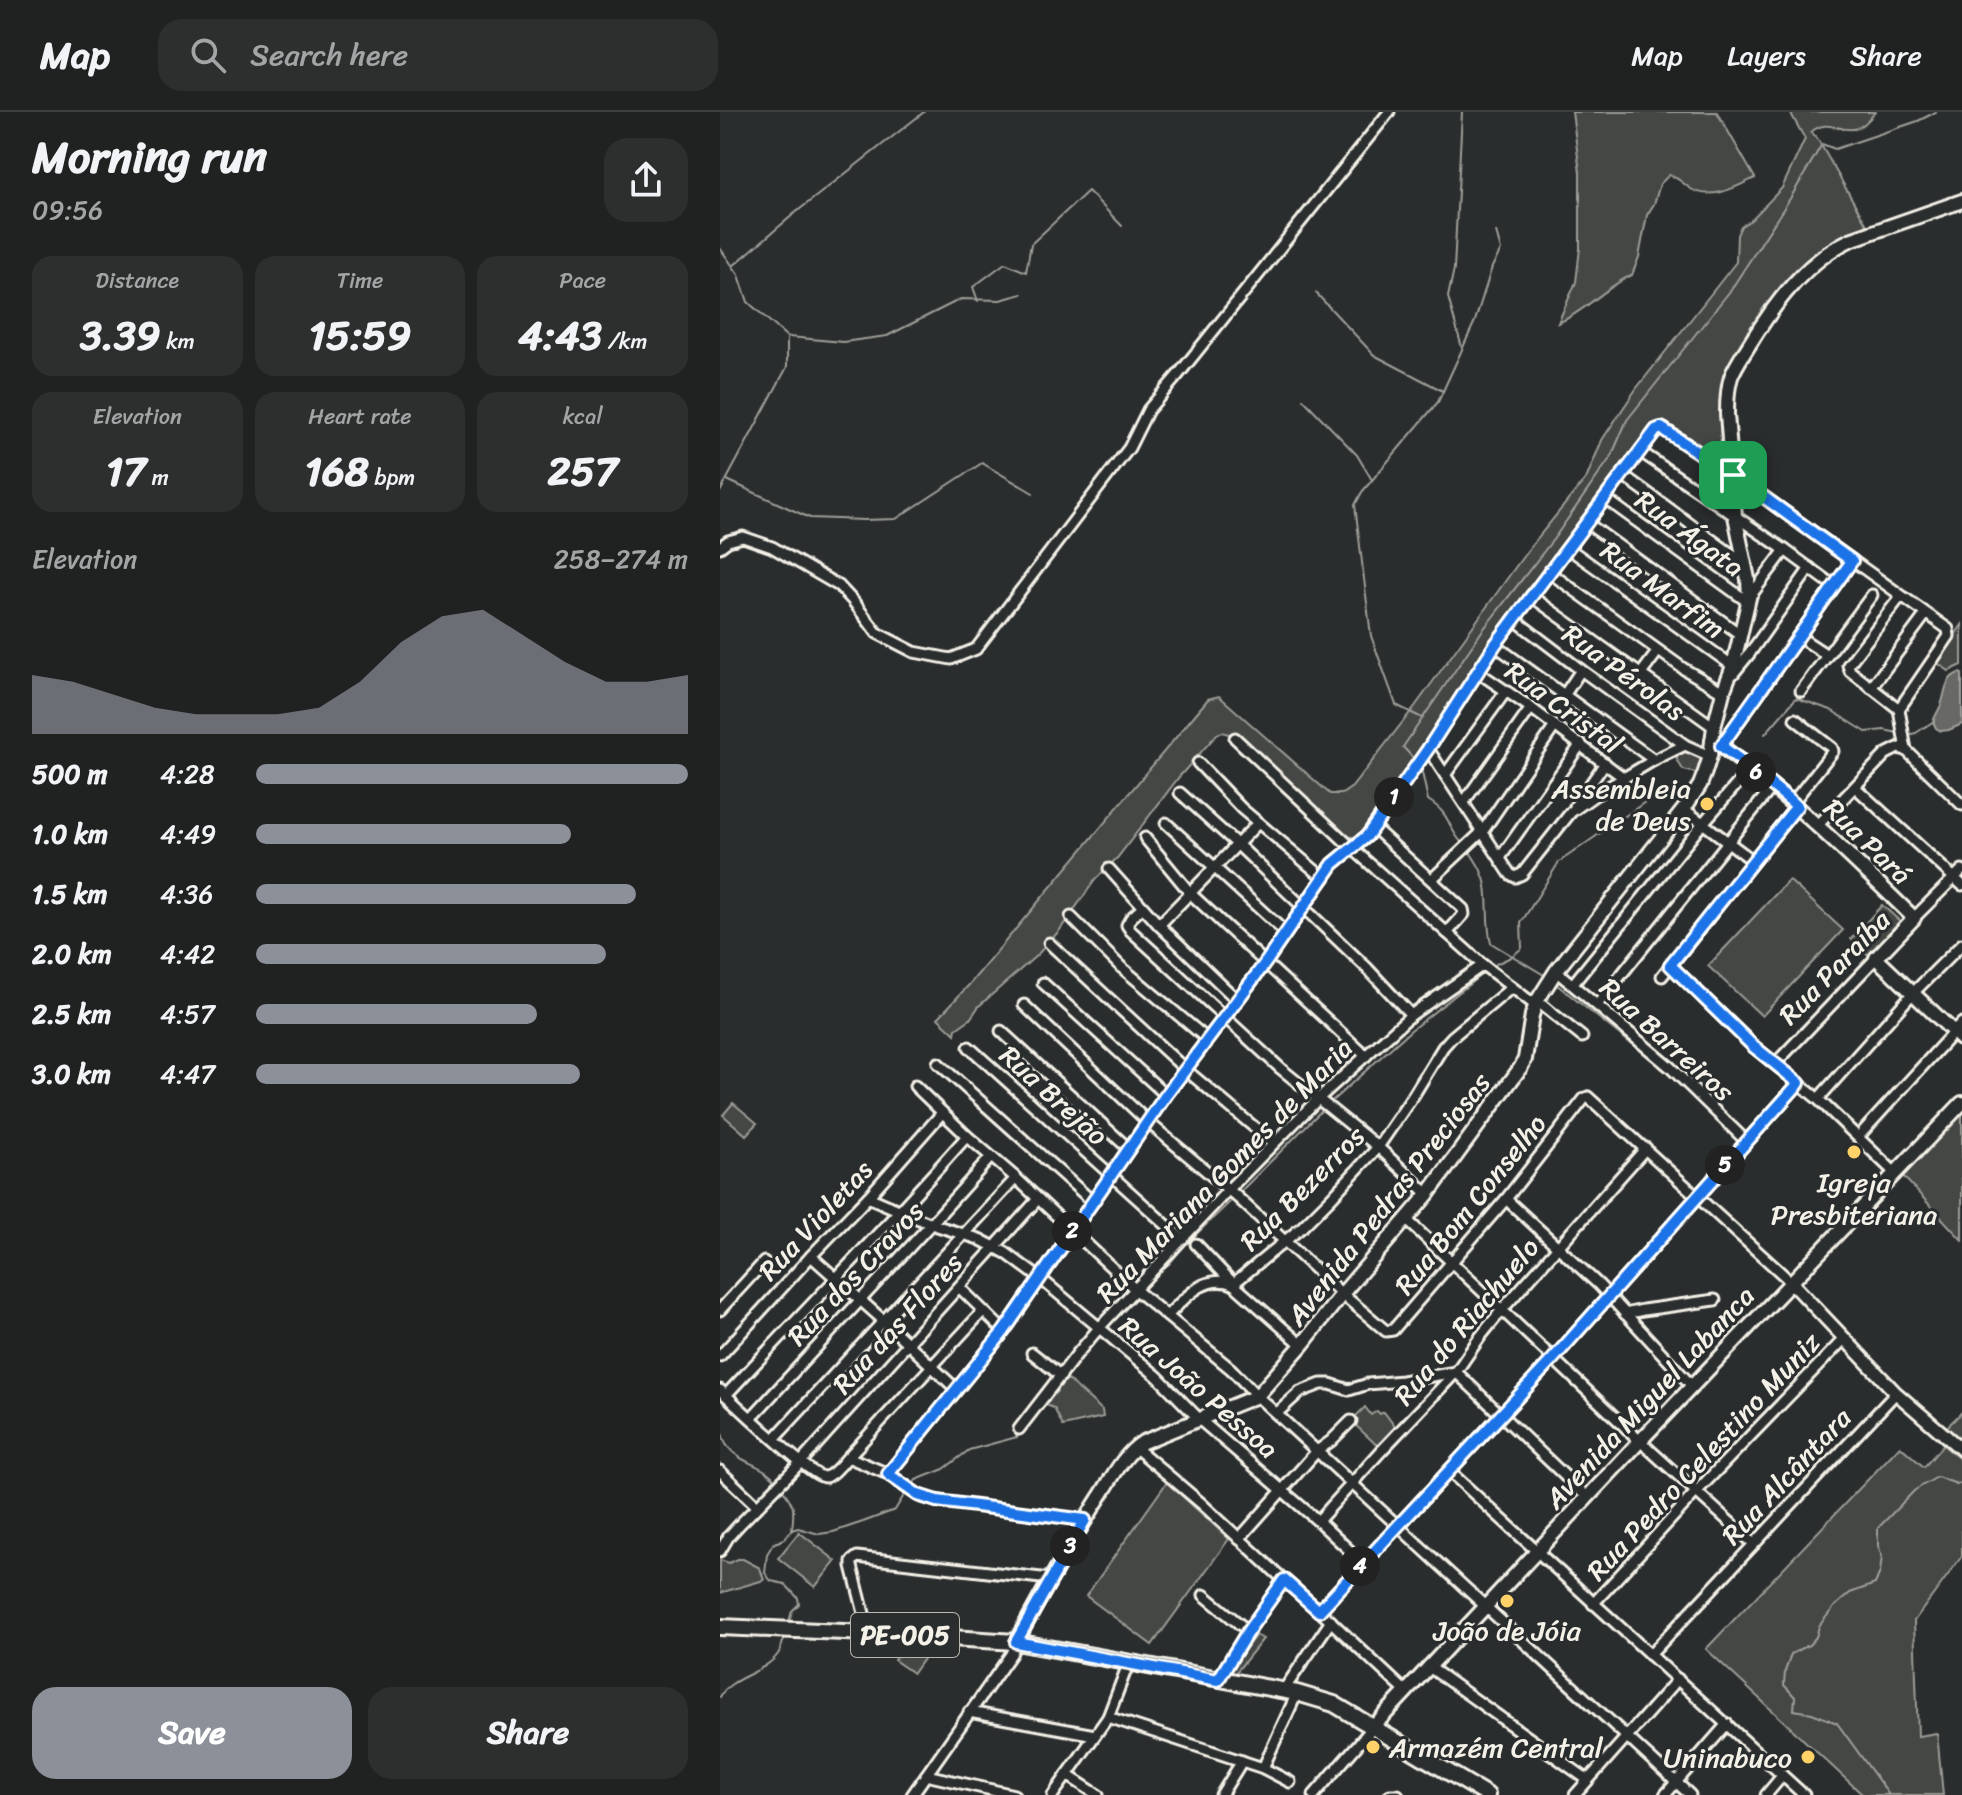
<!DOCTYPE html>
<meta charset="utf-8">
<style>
body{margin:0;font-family:Sriracha,sans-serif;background:#2d2f2f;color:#f1f3f6;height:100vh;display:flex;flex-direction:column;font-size:30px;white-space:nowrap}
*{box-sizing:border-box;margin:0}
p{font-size:26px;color:#a2a4a5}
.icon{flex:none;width:44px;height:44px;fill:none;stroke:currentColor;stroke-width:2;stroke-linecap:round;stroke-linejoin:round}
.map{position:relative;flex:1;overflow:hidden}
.details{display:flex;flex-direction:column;background:#202222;width:720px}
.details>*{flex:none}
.pin{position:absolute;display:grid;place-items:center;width:68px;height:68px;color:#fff;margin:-34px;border-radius:16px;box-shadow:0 4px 12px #0006}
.km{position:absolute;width:40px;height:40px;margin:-20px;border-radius:50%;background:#222;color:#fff;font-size:22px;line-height:40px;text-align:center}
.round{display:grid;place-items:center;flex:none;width:84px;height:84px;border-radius:24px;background:#2d2f2f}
.summary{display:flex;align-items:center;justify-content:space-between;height:136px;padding:0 32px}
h1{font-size:44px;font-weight:800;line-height:60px}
.stats{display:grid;grid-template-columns:repeat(3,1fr);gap:12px;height:136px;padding:8px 32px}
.stats div{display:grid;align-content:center;border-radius:20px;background:#2d2f2f;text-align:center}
.stats b{font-size:40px;font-weight:800}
.stats small{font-size:22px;font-weight:400}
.stats p{font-size:22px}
.chart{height:224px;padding:16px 32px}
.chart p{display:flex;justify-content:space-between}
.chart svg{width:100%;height:144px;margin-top:8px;fill:#8c9099;opacity:.7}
.cta{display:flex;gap:16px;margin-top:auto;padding:16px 32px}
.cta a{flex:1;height:92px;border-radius:24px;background:#8c9099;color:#fff;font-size:32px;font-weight:800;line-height:92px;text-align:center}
.cta a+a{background:#2d2f2f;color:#f1f3f6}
ul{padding:0 32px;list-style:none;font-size:26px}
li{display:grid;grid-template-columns:128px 96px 1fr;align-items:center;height:60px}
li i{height:20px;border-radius:10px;background:#8c9099}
header{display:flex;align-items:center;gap:48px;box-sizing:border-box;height:112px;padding:0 40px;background:#202222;border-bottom:2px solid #3d3f40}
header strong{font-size:38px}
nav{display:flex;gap:44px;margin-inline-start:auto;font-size:28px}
.search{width:560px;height:72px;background:#2d2f2f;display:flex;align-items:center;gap:20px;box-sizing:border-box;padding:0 28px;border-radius:24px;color:#a2a4a5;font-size:30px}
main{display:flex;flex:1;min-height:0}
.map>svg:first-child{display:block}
</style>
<header>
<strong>Map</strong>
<div class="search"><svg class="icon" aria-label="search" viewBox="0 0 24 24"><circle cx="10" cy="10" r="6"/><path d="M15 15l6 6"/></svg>Search here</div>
<nav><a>Map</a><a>Layers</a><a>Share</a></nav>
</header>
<main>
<section class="details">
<div class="summary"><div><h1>Morning run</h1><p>09:56</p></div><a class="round"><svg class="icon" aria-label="share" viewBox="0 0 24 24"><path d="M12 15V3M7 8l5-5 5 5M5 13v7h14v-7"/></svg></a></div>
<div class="stats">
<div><p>Distance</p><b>3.39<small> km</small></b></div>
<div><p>Time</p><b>15:59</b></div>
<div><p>Pace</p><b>4:43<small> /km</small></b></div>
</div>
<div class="stats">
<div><p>Elevation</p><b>17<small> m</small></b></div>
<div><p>Heart rate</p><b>168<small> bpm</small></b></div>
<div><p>kcal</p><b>257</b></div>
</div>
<div class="chart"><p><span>Elevation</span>258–274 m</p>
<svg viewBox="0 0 160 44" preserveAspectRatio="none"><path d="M0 44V26L10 28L20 32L30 36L40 38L50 38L60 38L70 36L80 28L90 16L100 8L110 6L120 14L130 22L140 28L150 28L160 26V44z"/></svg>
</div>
<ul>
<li><b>500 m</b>4:28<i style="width:100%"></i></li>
<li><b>1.0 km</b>4:49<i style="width:73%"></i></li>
<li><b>1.5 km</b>4:36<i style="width:88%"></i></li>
<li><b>2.0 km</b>4:42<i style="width:81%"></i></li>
<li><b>2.5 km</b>4:57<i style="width:65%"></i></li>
<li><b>3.0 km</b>4:47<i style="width:75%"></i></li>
</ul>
<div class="cta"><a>Save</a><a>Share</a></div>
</section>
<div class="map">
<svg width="1242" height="1683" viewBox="0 0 1242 1683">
<rect width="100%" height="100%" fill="#2a2d2e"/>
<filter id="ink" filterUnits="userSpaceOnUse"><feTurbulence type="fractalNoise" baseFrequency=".0125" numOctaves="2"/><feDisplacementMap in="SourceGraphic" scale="16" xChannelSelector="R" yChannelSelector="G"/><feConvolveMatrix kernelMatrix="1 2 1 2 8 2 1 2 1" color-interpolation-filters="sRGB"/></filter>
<g filter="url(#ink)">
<g fill="#444645" stroke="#9c9c96" stroke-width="2">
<path d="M852,0H997L1035,66C1016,75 992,89 971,77C963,72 958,65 949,63L940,72L934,92L927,103L919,145L912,163C885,175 865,200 838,211L856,170L860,136V60Z"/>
<path d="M1070,0H1155C1129,37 1115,0 1091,20L1097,26L1148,115C1135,119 1120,125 1108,132C1074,155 1011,236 1003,276C998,301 1002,325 1005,350L945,311L939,310L935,313L774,527L713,623L646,718L639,726L626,724L519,625L502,620L497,622L459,665L398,745L375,768L339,819L317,843L259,894L250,907L236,917L235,922L218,906L248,874L488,587L499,584L610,682H622L632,675L696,593L807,439L867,365L882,328L916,277L1016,150L1017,123L1021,114L1031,108L1062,76L1085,27Z"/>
<path d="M1242,513V553L1229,559L1216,550Z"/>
<path d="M965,633L990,644L984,663L963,658L952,639Z"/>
<path d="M1069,768L1123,818L1042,904L988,854Z"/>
<path d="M1162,793L1183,812L1152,846L1131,827Z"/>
<path d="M13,991L37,1011L26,1023L3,1003Z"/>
<path d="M1242,998V1128L1181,1062Z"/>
<path d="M343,1263L382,1298L383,1305L343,1314L334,1296L323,1292Z"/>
<path d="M645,1295L651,1303L657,1299L660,1302L664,1300L679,1320L662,1338L631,1309Z"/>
<path d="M1242,1300V1330L1226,1316Z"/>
<path d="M1223,1333L1242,1349V1444L1194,1509L1198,1624L1217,1621L1223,1683H1143L986,1537L1180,1334L1204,1355Z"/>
<path d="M447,1370L509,1427L432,1533L366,1484Z"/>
<path d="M79,1420L116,1449L95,1475L58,1446Z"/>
<path d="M18,1447H23L40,1456L44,1468L0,1481V1448L9,1451Z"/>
<path d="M536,1523L543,1527L517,1559L516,1565L509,1562V1558Z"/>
<path d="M185,1532L205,1544L193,1561L174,1548Z"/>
</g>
<path fill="#676866" stroke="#9f9f9a" stroke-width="2" d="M1239,561L1242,562V612L1229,618L1221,619L1216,616L1213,610C1215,603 1220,597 1222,590C1226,578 1225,566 1239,561Z"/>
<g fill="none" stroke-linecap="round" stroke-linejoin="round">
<g stroke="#9f9f9a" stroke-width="2">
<path d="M742,0L734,157L728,185L742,236"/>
<path d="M0,136L19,163L28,190L67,225V255L0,380"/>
<path d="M13,154L75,101L204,0"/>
<path d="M596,181L654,243L723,279"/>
<path d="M258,189L253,175L285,151L306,160L311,132L368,79L402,114"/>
<path d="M69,225L123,230L167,224L241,187L280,188L302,182"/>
<path d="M583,287L637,343L652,368"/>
<path d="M7,368L90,406L144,408L176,407L262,351L313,381"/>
<path d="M702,606L676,593L651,524L635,393L642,380L718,290L755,209L772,155L781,138L776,120"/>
<path d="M1045,622L1076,586L1111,598L1146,620L1164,618L1178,621"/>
<path d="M1188,623L1196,621L1214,609"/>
<path d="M694,647L683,635L762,519L835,425L891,345L907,308L1010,179L1071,85L1102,32L1115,37L1198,9L1216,0"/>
<path d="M701,656L708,688C731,702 727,715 742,731"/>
<path d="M750,740C757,751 764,761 766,774C769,794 766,810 771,831L824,863"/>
<path d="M776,852L791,845L802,836L801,811L839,750L928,688"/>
<path d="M836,872L910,931"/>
<path d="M612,989L691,918L761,863"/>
<path d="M520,1080L603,997"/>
<path d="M434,1164L449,1152L465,1133L512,1088"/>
<path d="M386,1218L416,1183"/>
<path d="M364,1241L382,1223"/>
<path d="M0,1316C3,1323 3,1329 8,1335C21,1352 46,1353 57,1370"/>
<path d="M61,1375C74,1393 75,1394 72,1417"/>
<path d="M191,1375L196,1368L224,1357L249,1338L297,1325L301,1321"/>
<path d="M68,1513L72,1499L79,1492L78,1486L65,1472L51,1469L45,1461L47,1442L53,1432L64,1427L72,1418L78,1416L99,1422L113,1420L143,1410L175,1398L186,1380"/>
<path d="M0,1585C9,1565 44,1562 58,1542C62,1536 63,1529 65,1523"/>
<path d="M1169,1683L1117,1611L1092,1601L1074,1598L1075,1585L1064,1573L1065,1559L1071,1542L1089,1533L1096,1525L1099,1514L1114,1495L1130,1481L1155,1472L1160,1460L1162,1444L1158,1434V1416L1195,1378L1217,1365L1237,1372L1242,1371"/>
</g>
<defs>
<g id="minor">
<path d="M921,340L1065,438L1114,474"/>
<path d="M903,363L1025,452"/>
<path d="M886,387L1028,490"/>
<path d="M867,411L1021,523"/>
<path d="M0,435L8,429L23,425L52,435L119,474L133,489L157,521L194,540L231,547L256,537L409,336L428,298L458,263L669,0"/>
<path d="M848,436L1013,554"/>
<path d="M829,460L964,557L1003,580"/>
<path d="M811,484L994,615"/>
<path d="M1029,486L1065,438"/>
<path d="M794,507L861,558L965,633L990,644"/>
<path d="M1078,524L1107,543"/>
<path d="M775,533L934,648"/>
<path d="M758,560L811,596L904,666"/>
<path d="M921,562L938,539"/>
<path d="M1013,562L1030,541L1090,456"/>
<path d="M1151,576L1206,502"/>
<path d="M1081,579L1152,483"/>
<path d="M845,582L861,558"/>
<path d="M1179,597L1130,559L1128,553L1181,484"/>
<path d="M1179,597L1186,638"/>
<path d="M515,626L632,736L763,853L815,893"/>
<path d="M1001,634L1132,449"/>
<path d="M708,637L790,762L795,765L802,762L851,700L875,683L934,648L965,633"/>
<path d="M478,651L522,697L604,766"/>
<path d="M725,663L786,579"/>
<path d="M1135,675L1242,773"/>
<path d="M460,681L518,733L647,856L691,903"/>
<path d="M744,690L811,596"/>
<path d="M1073,690L1113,639L1112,636L1075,607"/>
<path d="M855,694L885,651"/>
<path d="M964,697L1032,748"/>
<path d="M446,711L566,821"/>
<path d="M1098,713L1166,642L1178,636L1186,638L1242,693"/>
<path d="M653,715L743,797L744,802L727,821"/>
<path d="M425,726L471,782L646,944"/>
<path d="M780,746L861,632"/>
<path d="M389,757L439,813L517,888"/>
<path d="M712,767L763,719L835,614"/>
<path d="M422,796L411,806L407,813L411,819L560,956L658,1035L708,1082"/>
<path d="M351,805L401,855L487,927"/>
<path d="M1194,806L1242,758"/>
<path d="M439,813L538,711"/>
<path d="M329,831L466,958L553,1031"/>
<path d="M950,853L1033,934L1098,987L1175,1061"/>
<path d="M836,859L950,955L1026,1029"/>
<path d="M942,864L1077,694"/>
<path d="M323,871L446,983"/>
<path d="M853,872L983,711L1031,656"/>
<path d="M817,889L862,925"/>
<path d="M304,893L428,1010L516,1084L622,1182L666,1219L673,1218L786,1087L864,987L868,985L1071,1170"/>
<path d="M877,893L1053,674"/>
<path d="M281,919L409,1037"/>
<path d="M249,935L462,1127"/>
<path d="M218,951L373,1090"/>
<path d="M1056,951L1156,846"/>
<path d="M195,974L247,1024L296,1066L418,1180L511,1257L537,1284L970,1683"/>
<path d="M1098,987L1193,881L1242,832"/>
<path d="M1138,1025L1242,911"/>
<path d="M148,1085L211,1112L259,1127L286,1141L321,1167L437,1264L479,1307L598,1409L643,1451"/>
<path d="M786,1087L879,1173L972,1274"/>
<path d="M686,1107L920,1329L1034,1432"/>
<path d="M476,1132L511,1169"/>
<path d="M91,1144L164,1209L236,1277"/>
<path d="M513,1172L582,1233"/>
<path d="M239,1175L284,1219"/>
<path d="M0,1198L44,1150"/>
<path d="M905,1202L923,1198L995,1188"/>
<path d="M447,1204C465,1186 485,1161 513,1172L582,1115L611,1086L658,1035L693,984L723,935L732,925L791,876"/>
<path d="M312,1241L341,1264"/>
<path d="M0,1244L91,1144L148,1085L222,1001"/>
<path d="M0,1278C15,1291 92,1366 105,1365C114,1363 122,1351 128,1345L263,1199"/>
<path d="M6,1283C86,1197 169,1113 247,1024"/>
<path d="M557,1301L580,1280L601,1272H610L629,1278L648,1272L682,1269L736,1260L867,1385"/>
<path d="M31,1306L211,1112L271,1045"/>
<path d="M299,1317L357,1242L379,1216L508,1078L599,986L691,903L763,853"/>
<path d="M54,1327L296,1066"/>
<path d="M415,1335L482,1392L564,1468L604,1503L685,1579"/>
<path d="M128,1345L168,1362L198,1383L217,1389L365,1408"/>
<path d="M0,1359L38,1395"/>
<path d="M729,1359L1084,1683"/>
<path d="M168,1362L284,1219L446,983L546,850L613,752L647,724L708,637L775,533L936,318L944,317L1023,370L1228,517L1229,524L1179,597"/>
<path d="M598,1409L662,1338L736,1260L760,1225L781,1199L926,1036"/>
<path d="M519,1427L597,1339L611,1329L631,1309"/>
<path d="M0,1439L9,1424L21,1411L81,1350L318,1087"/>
<path d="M484,1483L528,1519"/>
<path d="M873,1492L977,1379L1124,1227"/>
<path d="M599,1499L833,1247L1079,971"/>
<path d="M149,1521L132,1454V1449L137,1445L330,1467"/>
<path d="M930,1543L1176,1281"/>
<path d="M708,1554L868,1668"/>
<path d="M498,1568L528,1519L564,1468"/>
<path d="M563,1579L611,1509"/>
<path d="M249,1600L375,1623"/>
<path d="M388,1605L543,1656L570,1670"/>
<path d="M543,1656L577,1581"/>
<path d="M206,1663L294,1683"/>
<path d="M347,1663L378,1683"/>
<path d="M192,1683L291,1542L296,1530"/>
<path d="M333,1683L388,1605L409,1550"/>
<path d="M501,1683L522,1649"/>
<path d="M594,1683L654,1614"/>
<path d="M670,1683H678"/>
<path d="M855,1683L958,1567"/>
<path d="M945,1683L1007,1612"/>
<path d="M1046,1683L1062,1664"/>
</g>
<path id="tertiary" d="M1071,1170L1176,1281L1242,1338"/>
<g id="secondary">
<path d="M992,628C1066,680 1129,743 1194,806L1156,846L1242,928"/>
<path d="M296,1530C323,1480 350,1431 381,1383C393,1364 404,1342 423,1330L537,1284L582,1233L622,1182L708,1082L801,955L805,947L812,903L817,889L836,859L964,697L980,673L985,660L990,644L994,615L1003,580L1013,554L1029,486L1028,467L1015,404L1007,302C1007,290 1007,277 1011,265C1015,254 1023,243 1029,233C1054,192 1086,149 1130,128L1242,89"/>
<path d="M654,1614L920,1329L1242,991"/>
</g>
<path id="primary" d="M0,1515L149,1521L296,1530L577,1581L614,1592L767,1683"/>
</defs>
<use href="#minor" stroke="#f4f1e8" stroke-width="15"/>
<use href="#tertiary" stroke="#f4f1e8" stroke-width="17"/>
<use href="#secondary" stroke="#f4f1e8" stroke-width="18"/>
<use href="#primary" stroke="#f4f1e8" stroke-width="20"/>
<use href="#minor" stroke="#2a2d2e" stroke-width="9"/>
<use href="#tertiary" stroke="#2a2d2e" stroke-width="11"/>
<use href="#secondary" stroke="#2a2d2e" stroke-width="12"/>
<use href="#primary" stroke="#2a2d2e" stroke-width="14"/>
</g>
</g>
<g fill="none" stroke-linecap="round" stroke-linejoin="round" filter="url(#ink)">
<defs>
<path id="route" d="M941,316L1023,370L1132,449L1001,634L1031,656L1077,694L950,853L1033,934L1079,971L833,1247L599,1499L564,1468L528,1519L498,1568L296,1530L365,1408L217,1389L198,1383L168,1362L284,1219L446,983L546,850L613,752L647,724L708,637L775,533L936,318Z"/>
</defs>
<use href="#route" stroke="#fff" stroke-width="16"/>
<use href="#route" stroke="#1a73e8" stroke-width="10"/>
</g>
<g fill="#ffd166" stroke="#2a2d2e" stroke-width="3">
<circle cx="987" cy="692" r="8"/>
<circle cx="1134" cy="1040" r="8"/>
<circle cx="787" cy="1489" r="8"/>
<circle cx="653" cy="1635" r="8"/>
<circle cx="1088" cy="1645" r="8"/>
</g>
<g text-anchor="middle" stroke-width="6" stroke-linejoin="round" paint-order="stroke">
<rect fill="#2a2d2e" stroke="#b7b6b0" stroke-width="2" x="131" y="1501" width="108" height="44" rx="6"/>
<g font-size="26" font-weight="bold" fill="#f4f1e8">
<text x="185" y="1532">PE-005</text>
</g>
<g font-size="28" fill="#f4f1e8" stroke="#2a2d2e">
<text transform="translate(970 421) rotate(36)" y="10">Rua Ágata</text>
<text transform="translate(943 477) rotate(36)" y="10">Rua Marfim</text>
<text transform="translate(904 560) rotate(36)" y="10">Rua Pérolas</text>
<text transform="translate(844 595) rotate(36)" y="10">Rua Cristal</text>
<text transform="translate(1148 729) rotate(44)" y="10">Rua Pará</text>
<text transform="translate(1114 855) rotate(-46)" y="10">Rua Paraíba</text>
<text transform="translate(947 927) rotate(42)" y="10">Rua Barreiros</text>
<text transform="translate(334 983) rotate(42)" y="10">Rua Brejão</text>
<text transform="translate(504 1058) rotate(-46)" y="10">Rua Mariana Gomes de Maria</text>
<text transform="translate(582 1076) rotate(-45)" y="10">Rua Bezerros</text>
<text transform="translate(668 1087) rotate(-52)" y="10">Avenida Pedras Preciosas</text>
<text transform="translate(750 1092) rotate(-51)" y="10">Rua Bom Conselho</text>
<text transform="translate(95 1108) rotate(-47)" y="10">Rua Violetas</text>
<text transform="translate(135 1161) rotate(-47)" y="10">Rua dos Cravos</text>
<text transform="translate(746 1209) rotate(-50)" y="10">Rua do Riachuelo</text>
<text transform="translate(177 1211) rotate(-48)" y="10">Rua das Flores</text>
<text transform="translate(479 1275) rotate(41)" y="10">Rua João Pessoa</text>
<text transform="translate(929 1285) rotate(-47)" y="10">Avenida Miguel Labanca</text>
<text transform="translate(983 1344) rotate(-47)" y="10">Rua Pedro Celestino Muniz</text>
<text transform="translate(1066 1364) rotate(-47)" y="10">Rua Alcântara</text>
</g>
<g font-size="28" fill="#f4f1e8" stroke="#2a2d2e" text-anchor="end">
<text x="971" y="686">Assembleia<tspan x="971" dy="32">de Deus</tspan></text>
<text x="1134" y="1080" text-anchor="middle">Igreja<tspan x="1134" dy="32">Presbiteriana</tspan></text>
<text x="787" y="1528" text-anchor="middle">João de Jóia</text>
<text x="669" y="1645" text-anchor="start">Armazém Central</text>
<text x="1072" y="1655">Uninabuco</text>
</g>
</g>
</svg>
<div class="pin" style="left:1013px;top:363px;background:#1e9e55"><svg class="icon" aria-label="arrive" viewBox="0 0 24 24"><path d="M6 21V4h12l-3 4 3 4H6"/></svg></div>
<b class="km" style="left:674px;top:685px">1</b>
<b class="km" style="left:352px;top:1119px">2</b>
<b class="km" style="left:350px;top:1434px">3</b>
<b class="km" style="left:640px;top:1454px">4</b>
<b class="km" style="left:1005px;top:1053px">5</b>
<b class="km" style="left:1036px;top:660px">6</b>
</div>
</main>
